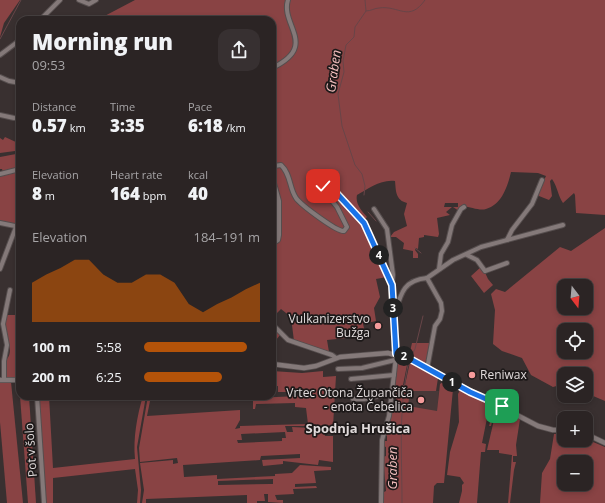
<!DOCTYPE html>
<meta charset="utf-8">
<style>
body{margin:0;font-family:"Open Sans",sans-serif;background:#373031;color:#f1f3f6;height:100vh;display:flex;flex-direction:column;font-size:15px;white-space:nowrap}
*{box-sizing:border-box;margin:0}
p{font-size:13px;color:#a6a4a6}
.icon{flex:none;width:22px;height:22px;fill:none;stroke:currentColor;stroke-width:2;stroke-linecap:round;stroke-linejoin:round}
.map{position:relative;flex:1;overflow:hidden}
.details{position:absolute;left:16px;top:16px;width:260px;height:384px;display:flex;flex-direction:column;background:#2b2424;border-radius:12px;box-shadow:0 2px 6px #0003,0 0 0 1px #474141}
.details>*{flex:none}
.needle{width:26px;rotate:164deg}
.buttons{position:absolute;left:557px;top:279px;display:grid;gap:8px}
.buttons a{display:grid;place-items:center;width:36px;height:36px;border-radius:8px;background:#2b2424;box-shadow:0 2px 6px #0003,0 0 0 1px #474141;font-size:20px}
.pin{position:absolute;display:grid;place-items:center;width:34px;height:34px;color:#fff;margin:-17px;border-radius:8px;box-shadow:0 2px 6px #0006}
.km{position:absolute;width:20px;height:20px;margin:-10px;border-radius:50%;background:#222;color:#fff;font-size:11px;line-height:20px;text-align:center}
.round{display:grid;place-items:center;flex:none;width:42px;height:42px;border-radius:12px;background:#373031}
.overview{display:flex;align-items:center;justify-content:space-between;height:68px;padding:0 16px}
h1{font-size:22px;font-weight:800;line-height:30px}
.stats{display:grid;grid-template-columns:repeat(3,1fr);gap:6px;height:68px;padding:4px 16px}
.stats div{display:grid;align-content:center}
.stats b{font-size:17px;font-weight:800}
.stats small{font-size:11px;font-weight:400}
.stats p{font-size:11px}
.chart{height:112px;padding:8px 16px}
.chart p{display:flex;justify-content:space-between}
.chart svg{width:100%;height:72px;margin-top:4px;fill:#b45309;opacity:.7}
ul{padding:0 16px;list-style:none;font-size:13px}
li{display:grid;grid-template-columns:64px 48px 1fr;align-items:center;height:30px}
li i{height:10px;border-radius:5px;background:#b45309}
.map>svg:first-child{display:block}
</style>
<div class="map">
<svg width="605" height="503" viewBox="0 0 605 503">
<rect width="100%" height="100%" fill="#393030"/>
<path fill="#483838" d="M405,388L439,391L437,412L403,408Z"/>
<g fill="#894344" fill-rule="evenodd">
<path d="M0,0H20L4,23L0,37Z"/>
<path d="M135,0H605V215L576,213L575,195L574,193L563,203C558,196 558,188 552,179L550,181L552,196L549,200L539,196L538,193L546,176L538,173L511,172C508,185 502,205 486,209C480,211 470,207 464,206L459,211L453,207H458V203H445L444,207H452L446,212L450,215L437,218L439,234L438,237L424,235V237L419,238L418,249L416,248L415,250L418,254V258H413V251L403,249L404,243L396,237H390L394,232L407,226L404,214L407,203C395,200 396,190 395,181C381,179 368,189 357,195C355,204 362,211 367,217L365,219L351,206L362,220L387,277L376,279L380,297L374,308L376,321L363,324L366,336L327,340L329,352L294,341L291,317L281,309L272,318V20H97Z"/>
<path d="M5,137L18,143L20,142V168L3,172L2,169H0V157L16,154L15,151L0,153V138L3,140Z"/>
<path d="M20,170V218L14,224L0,222V175Z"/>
<path d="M605,228V401L586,393V374H564V384L553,387L531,375L522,358L502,351L493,344L495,310L491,294L496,289L505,292L560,247L571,251ZM564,286H586V308H564ZM564,330H586V352H564Z"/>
<path d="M482,266L488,279L493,285L484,293L471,276Z"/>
<path d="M5,315H20L19,338L17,339V374L20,375V378H6L5,361C15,353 7,341 5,331C4,326 5,320 5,315Z"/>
<path d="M272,326L280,335L276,340L272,356Z"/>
<path d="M412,343H432L426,365L409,356Z"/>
<path d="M401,358L405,359L404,364L407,365L403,385H405L410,362L438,378L436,391H410L408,406L437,411L440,384L443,382L453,389L444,483H437L434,486L433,503H383L384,492L386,491L383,457L386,456V447L383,446L384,441H387V436L386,435L391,413H394L397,389H395L397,362L398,359Z"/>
<path d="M272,371L302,373L323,371V377L336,376L333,426H285L287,432H293L292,427L333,429V430L324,431L325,436H333V462L319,460L318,465L283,461V464L263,466L262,460L300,458V454L261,456L260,460L183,465L184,477L217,475V479L275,476V474L292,473L300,465L331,467V470L314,471L316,483L295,484V487L316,486L317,488L293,489L294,494L275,495L277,500H283V503L268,502V494H264L265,501H257V503H247V495L146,499V503H142L144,490L140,463L173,460V464L178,463L177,458L140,462L139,448L148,396H151L147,416L240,410V420L235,429L240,428V426L308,424L306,408L295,407V403L256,404L255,409H253V398L299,396L298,392H278V386L272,387ZM285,432L286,438H282V441L238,443L237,440H242L241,434ZM273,479V484H270L218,485V481Z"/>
<path d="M0,382H11L23,503H7L0,422Z"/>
<path d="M460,390L496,406L491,426H489L491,419L487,418L482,443L486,444L485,452H481L477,503H459L462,491V485L464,483L460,477L447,475L450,452L459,422L458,394Z"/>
<path d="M20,396H29L36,503H28Z"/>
<path d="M38,396H49L53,468L135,459C133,438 137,416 143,396H146L137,447L141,490L140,503H137L138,490L135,469L53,478V503H45Z"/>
<path d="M497,407L520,419L516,445L517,456H513V462H516L514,470L510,503H508L512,455L499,453V450H487Z"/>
<path d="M564,433V440L586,439L605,447V503H540L542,473L550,459L554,434ZM564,462H586V484H564Z"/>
</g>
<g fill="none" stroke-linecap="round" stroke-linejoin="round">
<g stroke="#684548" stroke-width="1">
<path d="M366,11C371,11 375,8 379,8C399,5 409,23 425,0"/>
<path d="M0,39L21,0"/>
<path d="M364,195L365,186L362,174L355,165L342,126L338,94L344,72L343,61L346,45L354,37L355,27L366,11L365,0"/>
<path d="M368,212L376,221"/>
<path d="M415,248L421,253"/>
<path d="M410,358L415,349L423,316"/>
<path d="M402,503C402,455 398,407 409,361"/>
</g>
<defs>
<g id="minor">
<path d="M79,0L89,4L96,0"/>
<path d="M40,20L60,0"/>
<path d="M0,55L20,40"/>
<path d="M272,68C319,46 280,25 288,0"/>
<path d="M0,77L9,81L20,83"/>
<path d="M0,115L14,118"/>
<path d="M272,170L274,166L281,165C291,174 289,188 296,198C301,205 337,232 344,231L347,227L337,207L323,190L324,185H329L364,223L392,285L396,357L389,416L382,440L381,503"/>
<path d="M0,174L20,169"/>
<path d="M272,176L279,201V235L278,240L272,244"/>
<path d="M374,209L387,229L393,275L392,283"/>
<path d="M0,223L20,227"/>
<path d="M507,240L512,230L532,204L542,180"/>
<path d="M467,255L477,260L485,271L507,263"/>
<path d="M0,269L16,227"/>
<path d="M439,269L441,254L448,242L452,225L461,209L464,207"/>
<path d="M20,273V279"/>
<path d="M427,278L453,260L481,247L563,225"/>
<path d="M395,313C401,293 404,280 427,278L441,303L442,311L440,319L435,326L427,369"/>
<path d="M20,319V351"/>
<path d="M272,324L288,340L332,355L336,358"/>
<path d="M338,369L362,368L395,360"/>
<path d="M351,379L394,375"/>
<path d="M4,380V361L7,345L3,324L10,290"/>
<path d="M37,396L44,503"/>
<path d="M353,399H364L392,393"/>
</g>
<g id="tertiary">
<path d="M272,364L304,368L316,366L340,357L388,353L411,360L538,426L553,430H564"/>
<path d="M0,380H20"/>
<path d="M586,434L605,443"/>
</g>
</defs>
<use href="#minor" stroke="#564e4e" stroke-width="6"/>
<use href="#tertiary" stroke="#564e4e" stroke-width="6"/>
<use href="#minor" stroke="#847979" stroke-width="4"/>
<use href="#tertiary" stroke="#847979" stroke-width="4.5"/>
</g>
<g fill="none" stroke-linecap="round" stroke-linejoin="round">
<defs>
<path id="route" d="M323,186L326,184L329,185L364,223L392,285L396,354L412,360L470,392L502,406"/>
</defs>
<use href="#route" stroke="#fff" stroke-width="8"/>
<use href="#route" stroke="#1a73e8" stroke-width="5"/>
</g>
<g fill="#f59b9b" stroke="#1d1919" stroke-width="1.5">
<circle cx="378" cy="326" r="4"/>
<circle cx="472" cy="375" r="4"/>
<circle cx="421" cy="400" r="4"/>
</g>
<g text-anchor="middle" stroke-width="3.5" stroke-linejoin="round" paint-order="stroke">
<g font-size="12" fill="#e0dada" stroke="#1d1919" text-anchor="end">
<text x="370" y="323">Vulkanizerstvo<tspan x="370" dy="14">Bužga</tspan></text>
<text x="480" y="379" text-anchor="start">Reniwax</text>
<text x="413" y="397">Vrtec Otona Župančiča<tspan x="413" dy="14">- enota Čebelica</tspan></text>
</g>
<g font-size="12" fill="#e0dada" stroke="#1d1919">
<text transform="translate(31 450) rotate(-94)" y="4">Pot v šolo</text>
</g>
<g font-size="13" font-style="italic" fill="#f3bebd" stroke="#1d1919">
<text transform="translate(333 71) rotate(-82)" y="5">Graben</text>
<text transform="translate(392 468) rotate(-90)" y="5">Graben</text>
</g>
<g font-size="13" font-weight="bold" fill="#e0dada" stroke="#1d1919">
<text x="358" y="433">Spodnja Hrušica</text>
</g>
</g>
</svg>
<div class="buttons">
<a><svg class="needle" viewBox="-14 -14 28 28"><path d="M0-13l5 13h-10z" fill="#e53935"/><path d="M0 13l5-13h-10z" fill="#a6a4a6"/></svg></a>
<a><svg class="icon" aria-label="locate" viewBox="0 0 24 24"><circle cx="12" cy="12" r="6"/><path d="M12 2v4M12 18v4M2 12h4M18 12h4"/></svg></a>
<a><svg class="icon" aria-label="layers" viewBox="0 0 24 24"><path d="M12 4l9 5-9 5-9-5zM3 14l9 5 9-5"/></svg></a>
<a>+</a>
<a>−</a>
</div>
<div class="pin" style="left:502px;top:406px;background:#1e9e55"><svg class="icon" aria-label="arrive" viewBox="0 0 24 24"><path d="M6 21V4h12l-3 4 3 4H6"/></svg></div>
<div class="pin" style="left:323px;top:186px;background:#d93025"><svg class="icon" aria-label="check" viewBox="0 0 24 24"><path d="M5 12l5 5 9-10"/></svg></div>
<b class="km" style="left:452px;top:382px">1</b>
<b class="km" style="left:404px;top:356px">2</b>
<b class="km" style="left:393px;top:308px">3</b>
<b class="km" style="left:379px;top:255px">4</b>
<section class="details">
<div class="overview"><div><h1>Morning run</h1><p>09:53</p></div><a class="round"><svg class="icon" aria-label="share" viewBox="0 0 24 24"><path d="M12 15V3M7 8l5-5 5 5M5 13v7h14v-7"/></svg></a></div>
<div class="stats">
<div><p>Distance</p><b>0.57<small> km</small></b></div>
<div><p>Time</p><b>3:35</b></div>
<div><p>Pace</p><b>6:18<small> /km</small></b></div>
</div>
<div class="stats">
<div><p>Elevation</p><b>8<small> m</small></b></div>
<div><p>Heart rate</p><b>164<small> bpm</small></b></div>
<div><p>kcal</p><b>40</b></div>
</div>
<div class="chart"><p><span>Elevation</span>184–191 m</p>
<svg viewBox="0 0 160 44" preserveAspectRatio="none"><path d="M0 44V20L10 15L20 11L30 6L40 6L50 15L60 20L70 20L80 15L90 15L100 20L110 33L120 38L130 33L140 29L150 24L160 20V44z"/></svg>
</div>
<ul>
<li><b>100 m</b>5:58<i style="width:89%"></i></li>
<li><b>200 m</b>6:25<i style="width:67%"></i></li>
</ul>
</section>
</div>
